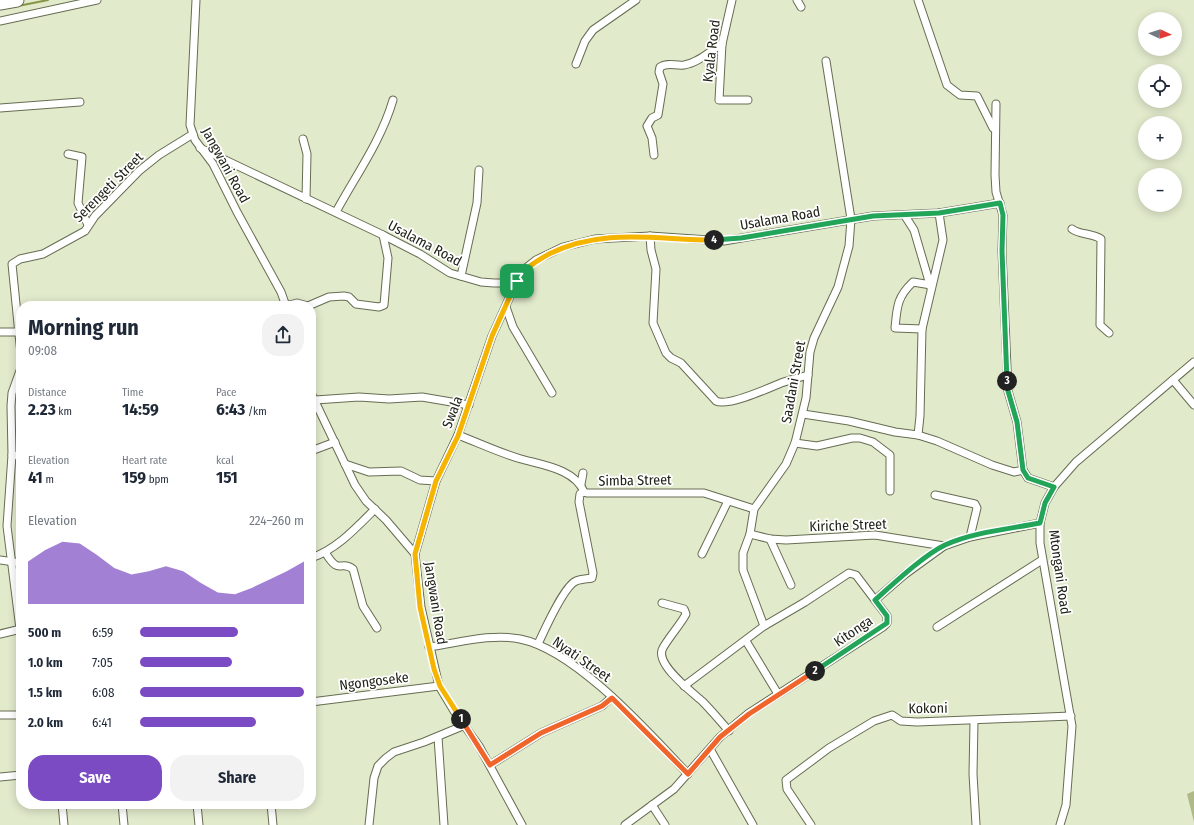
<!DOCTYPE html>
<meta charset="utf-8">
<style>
body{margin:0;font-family:"Fira Sans Condensed",sans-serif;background:#f2f2f3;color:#1f2937;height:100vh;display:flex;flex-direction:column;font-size:15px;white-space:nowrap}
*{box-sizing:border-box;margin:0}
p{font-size:13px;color:#747a83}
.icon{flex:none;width:22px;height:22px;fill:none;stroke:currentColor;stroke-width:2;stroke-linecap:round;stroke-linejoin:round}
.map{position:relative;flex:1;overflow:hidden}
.drawer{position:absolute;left:16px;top:301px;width:300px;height:508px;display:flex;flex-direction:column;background:#fff;border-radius:16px;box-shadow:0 2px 10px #0003}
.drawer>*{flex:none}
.needle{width:26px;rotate:94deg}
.tools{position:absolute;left:1138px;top:12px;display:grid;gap:8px}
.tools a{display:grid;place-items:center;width:44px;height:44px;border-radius:50%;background:#fff;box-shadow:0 2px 10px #0003;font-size:20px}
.pin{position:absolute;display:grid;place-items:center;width:34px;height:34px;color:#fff;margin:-17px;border-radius:8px;box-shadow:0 2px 6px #0006}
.km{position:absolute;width:20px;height:20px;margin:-10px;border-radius:50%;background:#222;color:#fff;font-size:11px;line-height:20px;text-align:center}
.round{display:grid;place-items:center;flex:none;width:42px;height:42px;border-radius:16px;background:#f2f2f3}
.overview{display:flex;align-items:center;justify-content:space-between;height:68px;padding:0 12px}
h1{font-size:22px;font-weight:700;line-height:30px}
.figures{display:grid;grid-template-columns:repeat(3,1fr);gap:6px;height:68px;padding:4px 12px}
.figures div{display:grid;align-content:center}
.figures b{font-size:17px;font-weight:700}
.figures small{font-size:11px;font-weight:400}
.figures p{font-size:11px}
.chart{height:112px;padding:8px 12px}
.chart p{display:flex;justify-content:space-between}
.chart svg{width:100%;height:72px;margin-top:4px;fill:#7b4bc3;opacity:.7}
.primary-button{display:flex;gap:8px;margin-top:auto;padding:8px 12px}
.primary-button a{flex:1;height:46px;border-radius:16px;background:#7b4bc3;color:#fff;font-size:16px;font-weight:700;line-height:46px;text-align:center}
.primary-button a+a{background:#f2f2f3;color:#1f2937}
ul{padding:0 12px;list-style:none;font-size:13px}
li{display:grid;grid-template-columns:64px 48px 1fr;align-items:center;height:30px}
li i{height:10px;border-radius:5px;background:#7b4bc3}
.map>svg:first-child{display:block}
</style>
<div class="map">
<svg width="1194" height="825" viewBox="0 0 1194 825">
<rect width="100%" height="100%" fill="#e2eacc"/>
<path fill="#aeb986" d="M1194,791V822L1187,794Z"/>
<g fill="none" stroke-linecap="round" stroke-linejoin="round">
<path stroke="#869545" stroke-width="2" d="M18,6L48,0"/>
<defs>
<g id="street">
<path d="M196,0L190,125L195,140L213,164L237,212L281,292L286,306"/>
<path d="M732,0L722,44L719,100H748"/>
<path d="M797,0L801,7"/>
<path d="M918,0L947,85L960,95L977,96L993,128"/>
<path d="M0,21L97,0"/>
<path d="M576,64L585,41L593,30L636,0"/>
<path d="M0,108L80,102"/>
<path d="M303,139L307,154L306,199"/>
<path d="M200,148L383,235L420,254L450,273L481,282L494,283H507L517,281L527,267L536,260L563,247L595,239L650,236L724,241L873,216L939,213L1000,203"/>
<path d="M68,154L82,157L78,203L88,225"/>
<path d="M654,155L652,138L647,126L652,118L658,115L663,84L659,72L660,67C668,62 675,66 684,65C698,63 710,51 722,44"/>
<path d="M336,212C356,175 381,141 393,100"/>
<path d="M905,216L914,230L931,288"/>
<path d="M1072,229C1080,235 1092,233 1101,239L1100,325L1109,333"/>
<path d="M650,236L651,250L656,269L653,323L666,353L671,358L681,363L716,401C727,407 769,388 781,383C789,380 799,378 808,375"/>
<path d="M461,276L477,203L479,170"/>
<path d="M286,306L297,303L308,306L329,297L344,296L349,297L356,304L379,307L384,305L388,258L383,235"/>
<path d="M506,307L513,327L552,393"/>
<path d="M922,329L895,328C897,307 897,297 913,282L931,285"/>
<path d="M0,332H20"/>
<path d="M21,354L12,264L20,259L43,254L85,231L95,216L139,171L159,155L193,134"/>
<path d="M1173,380L1194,405"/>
<path d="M311,393L355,485L366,501L386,520L415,554L421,607L439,686L454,711L479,746L522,825"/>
<path d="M315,400L359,397L389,399L422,397L469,405"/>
<path d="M803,414L849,421L895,432L918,435L937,441L992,465L1014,472L1023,470L1017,422L1008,391L1002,251L1003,215L996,192L995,175L996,104"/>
<path d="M458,435C479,443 500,453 521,459C542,465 575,469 584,492L587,493H704L754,509"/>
<path d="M918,435L920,416L922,329L943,240L939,213"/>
<path d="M795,443L817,446L852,438H860L873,442L890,455V491"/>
<path d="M311,451L335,442"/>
<path d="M12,455L21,456"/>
<path d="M345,464L369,472L401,471L420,480L436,481"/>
<path d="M1023,470L1028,478L1054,487"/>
<path d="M581,484L583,473"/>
<path d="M935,495L975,504L977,508L970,537"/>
<path d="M750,534L770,539L786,540L875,535L944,546L970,537L1040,523"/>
<path d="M770,539L791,585"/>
<path d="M325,552C340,577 340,559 353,569L363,606L377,628"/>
<path d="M415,554L436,481L458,435L492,336L517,281"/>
<path d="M702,554L728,501"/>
<path d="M311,558C337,549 356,528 375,509"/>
<path d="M0,560L21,563"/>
<path d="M875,600L904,575L944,546"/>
<path d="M662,603L684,609L686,614C681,624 665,642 662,650C657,666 692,692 702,701C712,711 720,721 729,731"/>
<path d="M764,626L743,570V553L750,534L754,509L786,464L795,443L806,398L810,352L814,338L838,287L849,246L851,219L826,61"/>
<path d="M937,627L1042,560"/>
<path d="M20,629L7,526L12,455L11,406L12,393L21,368"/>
<path d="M0,634L21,629"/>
<path d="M746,641L778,694"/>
<path d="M538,644C544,631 564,586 576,581C581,579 587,579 592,578L593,573L579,502L580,494L584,492"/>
<path d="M429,647C458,643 491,633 520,639C576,650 649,733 688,774"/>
<path d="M311,702L439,686"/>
<path d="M0,715H21"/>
<path d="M974,721L973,774L976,825"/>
<path d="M438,737L444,825"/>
<path d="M710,749L753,825"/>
<path d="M490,765L541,733L602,706L612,697"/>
<path d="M0,777L21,775"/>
<path d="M62,804L64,825"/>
<path d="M122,804L124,825"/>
<path d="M197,804L199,825"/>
<path d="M271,804L273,825"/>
<path d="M652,805L665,825"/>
<path d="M369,825L374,778L378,766L386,758L394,752L424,742L465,725"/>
<path d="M625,825L674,789L720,737L749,713L883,627L887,623V616L856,575L849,573L805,602L764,626L684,686"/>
<path d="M811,825L787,789L786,780L829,748L874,721L892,715L901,721L917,722L1071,716"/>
<path d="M1060,825L1066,805L1072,726L1040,543V523L1045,503L1054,487L1076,462L1194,362"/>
</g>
<path id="highway" d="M0,3L17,0"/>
</defs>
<use href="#street" stroke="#666d52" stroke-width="9"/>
<use href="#highway" stroke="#666d52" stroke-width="15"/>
<use href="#street" stroke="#fff" stroke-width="7"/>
<use href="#highway" stroke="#fff" stroke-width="13"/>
</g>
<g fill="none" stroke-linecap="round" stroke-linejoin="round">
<defs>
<path id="split-1" d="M461,719L440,686L434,669L420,607L415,554L436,481L458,436L492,336L517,281"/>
<path id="split-2" d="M461,719L490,765L541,733L602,706L612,698L688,774L720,737L749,714L815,671"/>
<path id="split-3" d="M815,671L887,623V616L875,600C893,584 924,555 945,545C974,532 1009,529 1040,523L1045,503L1054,487L1028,478L1023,470L1017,422L1008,391L1007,381"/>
<path id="split-4" d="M714,240L741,238L873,216L939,213L1000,203L1003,215L1002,251L1007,381"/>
<path id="split-5" d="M517,281C526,267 535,262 549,254C603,227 657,240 714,240"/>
</defs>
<use href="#split-1" stroke="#fff" stroke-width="8"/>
<use href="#split-2" stroke="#fff" stroke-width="8"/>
<use href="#split-3" stroke="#fff" stroke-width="8"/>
<use href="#split-4" stroke="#fff" stroke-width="8"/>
<use href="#split-5" stroke="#fff" stroke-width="8"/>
<use href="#split-1" stroke="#f5b400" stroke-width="5"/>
<use href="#split-2" stroke="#f0652b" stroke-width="5"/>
<use href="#split-3" stroke="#22a559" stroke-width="5"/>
<use href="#split-4" stroke="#22a559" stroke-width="5"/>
<use href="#split-5" stroke="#f5b400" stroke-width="5"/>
</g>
<g text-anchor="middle" stroke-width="3.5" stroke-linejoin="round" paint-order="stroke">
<g font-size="14" fill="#212318" stroke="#fff">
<text transform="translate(711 51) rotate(-83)" y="5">Kyala Road</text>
<text transform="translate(226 165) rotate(61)" y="5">Jangwani Road</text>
<text transform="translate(108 187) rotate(-45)" y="5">Serengeti Street</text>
<text transform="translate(780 218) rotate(-10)" y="5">Usalama Road</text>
<text transform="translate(425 243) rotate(28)" y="5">Usalama Road</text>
<text transform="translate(793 382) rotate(-80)" y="5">Saadani Street</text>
<text transform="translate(452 412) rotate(-69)" y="5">Swala</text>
<text transform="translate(635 480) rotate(-1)" y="5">Simba Street</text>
<text transform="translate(848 525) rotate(-2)" y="5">Kiriche Street</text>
<text transform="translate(1060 572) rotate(82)" y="5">Mtongani Road</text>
<text transform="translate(436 603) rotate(81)" y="5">Jangwani Road</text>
<text transform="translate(853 631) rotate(-34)" y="5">Kitonga</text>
<text transform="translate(582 659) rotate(35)" y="5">Nyati Street</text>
<text transform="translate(374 681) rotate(-7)" y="5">Ngongoseke</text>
<text transform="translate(928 708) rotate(-1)" y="5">Kokoni</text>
</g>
</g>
</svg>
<div class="tools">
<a><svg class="needle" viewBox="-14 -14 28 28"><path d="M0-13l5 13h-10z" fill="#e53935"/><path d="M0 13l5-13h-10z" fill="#747a83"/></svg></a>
<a><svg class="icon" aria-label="locate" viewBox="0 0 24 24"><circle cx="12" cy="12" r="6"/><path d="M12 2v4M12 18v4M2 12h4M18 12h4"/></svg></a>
<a>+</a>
<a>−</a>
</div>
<div class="pin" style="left:517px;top:281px;background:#1e9e55"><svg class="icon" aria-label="arrive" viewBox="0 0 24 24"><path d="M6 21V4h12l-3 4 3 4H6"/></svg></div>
<b class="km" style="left:461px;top:719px">1</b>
<b class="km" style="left:815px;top:671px">2</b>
<b class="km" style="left:1007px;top:381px">3</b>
<b class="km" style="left:714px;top:240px">4</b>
<section class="drawer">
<div class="overview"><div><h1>Morning run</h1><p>09:08</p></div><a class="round"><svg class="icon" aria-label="share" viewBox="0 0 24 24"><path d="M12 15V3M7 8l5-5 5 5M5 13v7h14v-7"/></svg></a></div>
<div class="figures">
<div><p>Distance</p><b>2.23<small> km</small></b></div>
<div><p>Time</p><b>14:59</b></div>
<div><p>Pace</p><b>6:43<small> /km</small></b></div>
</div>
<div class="figures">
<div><p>Elevation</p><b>41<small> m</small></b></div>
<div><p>Heart rate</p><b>159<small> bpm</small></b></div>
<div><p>kcal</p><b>151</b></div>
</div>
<div class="chart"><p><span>Elevation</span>224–260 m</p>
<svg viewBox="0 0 160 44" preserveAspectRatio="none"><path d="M0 44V18L10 11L20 6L30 7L40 14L50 22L60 26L70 24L80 21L90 24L100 31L110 37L120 38L130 34L140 29L150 24L160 18V44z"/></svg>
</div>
<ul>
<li><b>500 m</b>6:59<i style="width:60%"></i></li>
<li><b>1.0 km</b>7:05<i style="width:56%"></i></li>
<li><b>1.5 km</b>6:08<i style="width:100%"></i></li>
<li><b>2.0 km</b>6:41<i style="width:71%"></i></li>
</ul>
<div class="primary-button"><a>Save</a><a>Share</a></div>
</section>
</div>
